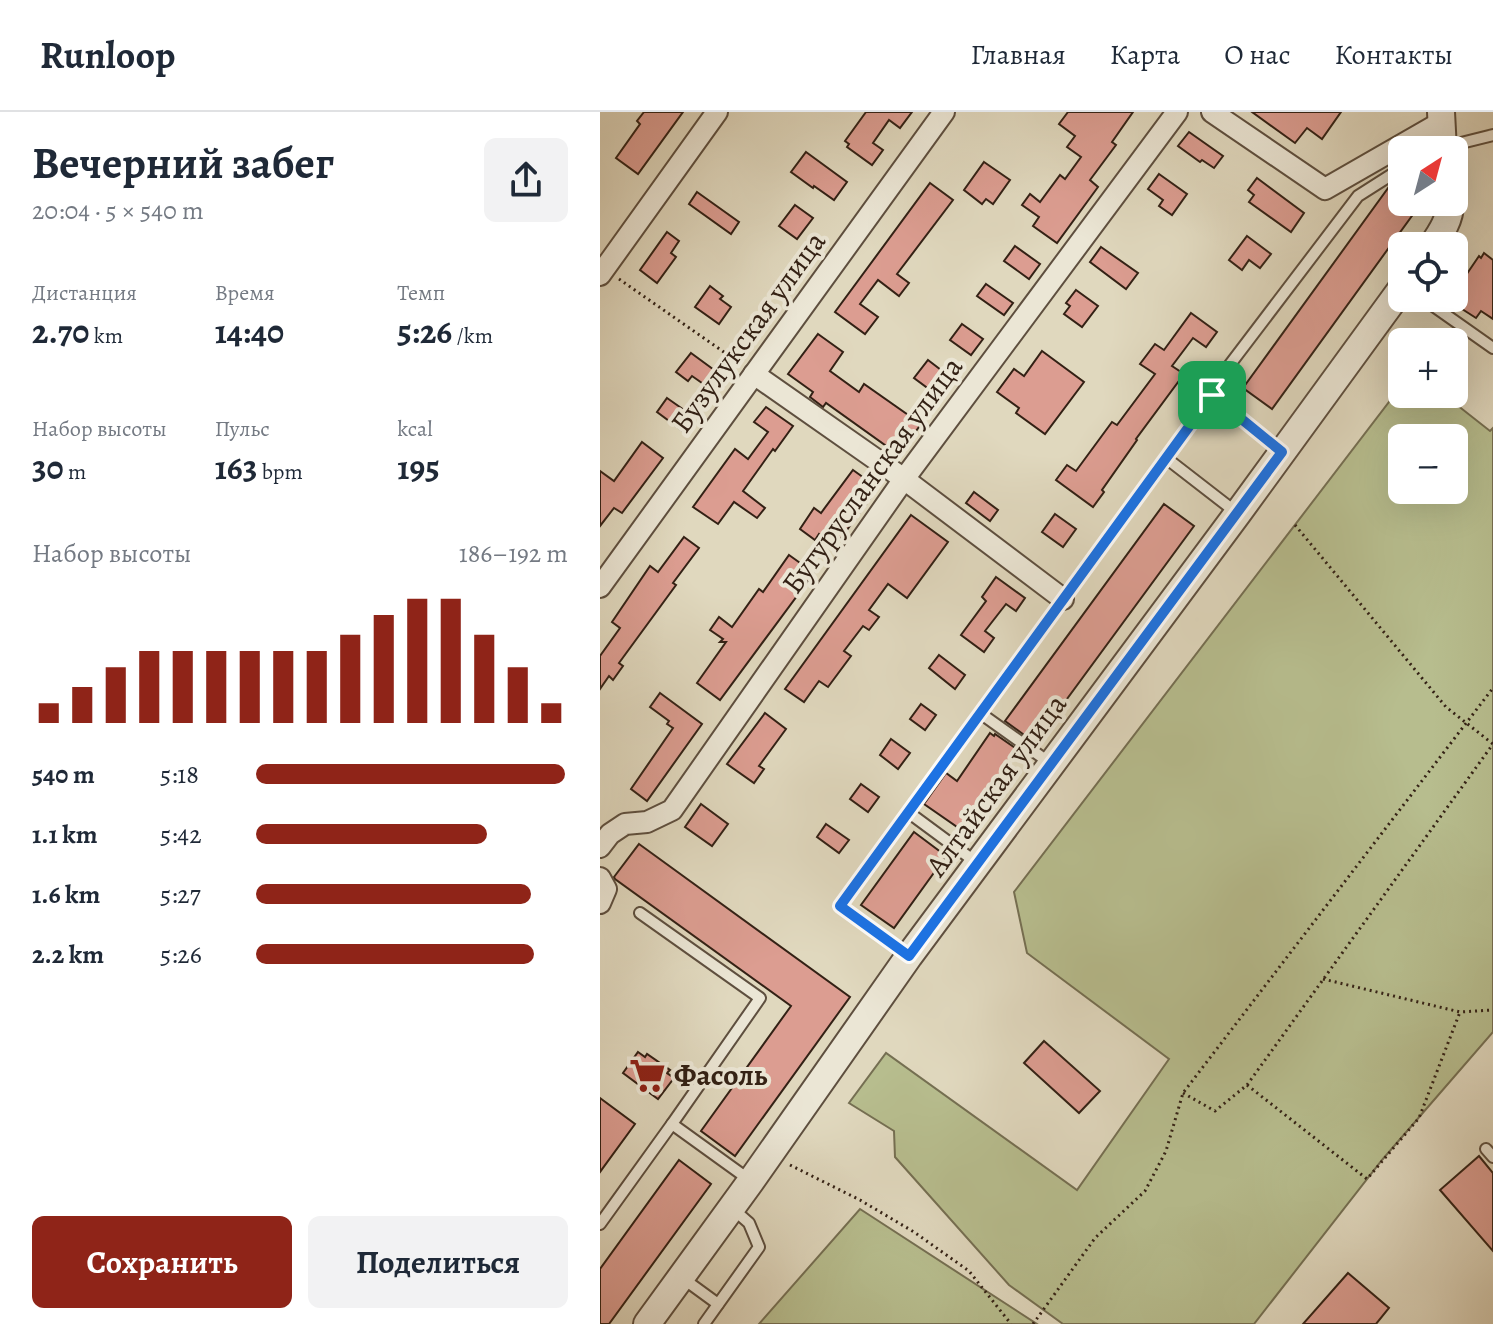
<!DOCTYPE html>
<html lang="ru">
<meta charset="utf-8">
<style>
body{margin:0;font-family:Alegreya,serif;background:#f2f2f3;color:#1f2937;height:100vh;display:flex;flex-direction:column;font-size:30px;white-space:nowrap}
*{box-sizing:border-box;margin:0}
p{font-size:26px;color:#747a83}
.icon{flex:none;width:44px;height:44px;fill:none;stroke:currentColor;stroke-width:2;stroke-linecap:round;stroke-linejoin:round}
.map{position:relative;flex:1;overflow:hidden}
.details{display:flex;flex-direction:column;background:#fff;width:600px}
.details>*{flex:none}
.needle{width:52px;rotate:36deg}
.tools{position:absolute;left:788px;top:24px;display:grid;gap:16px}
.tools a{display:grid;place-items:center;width:80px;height:80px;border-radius:12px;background:#fff;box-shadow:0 8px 32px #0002;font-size:40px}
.pin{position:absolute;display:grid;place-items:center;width:68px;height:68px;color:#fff;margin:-34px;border-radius:16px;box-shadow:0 4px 12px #0006}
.round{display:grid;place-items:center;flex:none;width:84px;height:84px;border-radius:12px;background:#f2f2f3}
.headline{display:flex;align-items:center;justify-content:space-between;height:136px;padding:0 32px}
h1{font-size:44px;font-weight:600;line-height:60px}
.stats{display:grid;grid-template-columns:repeat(3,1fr);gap:12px;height:136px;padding:8px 32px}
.stats div{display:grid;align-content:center}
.stats b{font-size:34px;font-weight:600}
.stats small{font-size:22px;font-weight:400}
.stats p{font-size:22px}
.chart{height:224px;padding:16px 32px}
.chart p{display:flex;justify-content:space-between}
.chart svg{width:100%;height:144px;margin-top:8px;stroke:#8f2418;stroke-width:6}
.action{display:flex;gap:16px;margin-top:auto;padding:16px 32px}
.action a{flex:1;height:92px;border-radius:12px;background:#8f2418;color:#fff;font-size:32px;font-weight:600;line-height:92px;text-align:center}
.action a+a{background:#f2f2f3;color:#1f2937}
ul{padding:0 32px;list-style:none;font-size:26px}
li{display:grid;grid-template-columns:128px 96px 1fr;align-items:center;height:60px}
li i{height:20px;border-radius:10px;background:#8f2418}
header{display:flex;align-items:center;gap:48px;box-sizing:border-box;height:112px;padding:0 40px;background:#fff;border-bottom:2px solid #e0e1e3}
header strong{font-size:38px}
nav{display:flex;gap:44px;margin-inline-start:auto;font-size:28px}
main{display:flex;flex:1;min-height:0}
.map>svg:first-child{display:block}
</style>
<header>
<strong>Runloop</strong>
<nav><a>Главная</a><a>Карта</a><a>О нас</a><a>Контакты</a></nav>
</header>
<main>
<section class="details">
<div class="headline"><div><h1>Вечерний забег</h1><p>20:04 · 5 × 540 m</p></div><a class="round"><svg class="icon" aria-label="share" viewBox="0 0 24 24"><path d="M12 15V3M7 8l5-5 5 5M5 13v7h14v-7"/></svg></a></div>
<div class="stats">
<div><p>Дистанция</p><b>2.70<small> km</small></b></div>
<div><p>Время</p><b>14:40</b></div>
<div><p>Темп</p><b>5:26<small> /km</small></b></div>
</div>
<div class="stats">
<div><p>Набор высоты</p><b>30<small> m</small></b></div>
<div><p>Пульс</p><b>163<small> bpm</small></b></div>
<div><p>kcal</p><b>195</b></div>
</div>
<div class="chart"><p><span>Набор высоты</span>186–192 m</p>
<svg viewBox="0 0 160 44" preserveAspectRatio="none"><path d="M5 44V38M15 44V33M25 44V27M35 44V22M45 44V22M55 44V22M65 44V22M75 44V22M85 44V22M95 44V17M105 44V11M115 44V6M125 44V6M135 44V17M145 44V27M155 44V38"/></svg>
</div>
<ul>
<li><b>540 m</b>5:18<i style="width:99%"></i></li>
<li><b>1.1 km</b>5:42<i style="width:74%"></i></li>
<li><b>1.6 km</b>5:27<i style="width:88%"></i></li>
<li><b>2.2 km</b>5:26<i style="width:89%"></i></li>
</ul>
<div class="action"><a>Сохранить</a><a>Поделиться</a></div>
</section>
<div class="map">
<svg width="893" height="1212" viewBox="0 0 893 1212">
<rect width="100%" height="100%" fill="#e0d8be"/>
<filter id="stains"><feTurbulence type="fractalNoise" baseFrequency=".0025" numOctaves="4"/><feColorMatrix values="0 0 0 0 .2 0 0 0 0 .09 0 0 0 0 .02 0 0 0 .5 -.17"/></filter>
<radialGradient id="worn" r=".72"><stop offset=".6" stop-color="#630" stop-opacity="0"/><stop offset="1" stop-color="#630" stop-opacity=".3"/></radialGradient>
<g fill="#b7bd8e" stroke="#756f52" stroke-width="2" fill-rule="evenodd">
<path d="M802,273V282H843L890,319L893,316V920L782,1048L654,1212H463L409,1173L295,1045L294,1019L249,991L286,941L477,1078L569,947L427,841L414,780ZM802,326H854V378H802Z"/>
<path d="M260,1097L437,1212H159Z"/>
</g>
<g fill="#dc9d91" stroke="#332115" stroke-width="2">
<path d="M44,0H83L38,62L16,46L40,12L37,9Z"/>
<path d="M266,0H312L300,16L289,8L273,31L283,38L272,53L247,35L249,32L245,29Z"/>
<path d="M468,0H533L512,30L516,33L490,68L498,75L457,131L433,114L439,105L422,93L430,82L440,90L460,63L465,67L481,45L467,35L475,24L459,12Z"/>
<path d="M652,0H741L722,27L707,16L695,31Z"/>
<path d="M589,20L623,44L614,56L602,48L600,50L578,34Z"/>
<path d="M206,40L247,70L234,88L214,74L213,76L191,60Z"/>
<path d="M384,50L410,68L393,92L386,87L382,92L364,78Z"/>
<path d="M559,62L587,82L572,103L559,94L563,88L548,77Z"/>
<path d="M802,65V90H822L672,297L643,276L791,72Z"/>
<path d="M657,66L704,101L691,120L649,90L654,83L648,78Z"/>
<path d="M330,71L353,88L297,162L309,171L299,184L278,168L260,192L278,205L265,222L235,200Z"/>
<path d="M97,80L139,110L131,122L89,92Z"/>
<path d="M195,93L213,106L197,127L179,114Z"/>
<path d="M67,120L79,129L71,141L76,145L57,171L40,158Z"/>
<path d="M647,124L671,142L660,156L649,148L642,158L629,148Z"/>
<path d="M415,134L440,152L429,167L404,149Z"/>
<path d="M501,135L538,161L526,177L490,150Z"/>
<path d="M884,141L893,148V207L881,199L876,206L859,195L865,187L858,182L864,175L860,172L879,144L881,146Z"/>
<path d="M386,172L413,191L404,203L377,184Z"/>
<path d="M110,174L123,184L120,187L131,195L119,212L95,195Z"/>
<path d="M476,178L498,194L482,215L464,202L470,194L466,191Z"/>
<path d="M591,201L617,220L606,235L593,226L572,254L584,262L536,327L537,328L502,378L504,380L493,395L456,368L467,353L476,359L512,310L517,313L555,262L540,252L555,232L564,238Z"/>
<path d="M362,212L383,227L371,243L350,228Z"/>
<path d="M218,222L243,240L230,259L259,280L264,272L321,312L299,343L226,291L223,295L210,285L213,280L188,262Z"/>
<path d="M442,239L484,270L445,322L416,301L419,296L397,280L414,257L424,264Z"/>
<path d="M91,241L125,266L115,280L92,264L88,269L76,260Z"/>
<path d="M328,248L354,268L341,286L314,266Z"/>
<path d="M67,286L94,305L84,320L57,300Z"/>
<path d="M166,295L193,314L175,339L173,337L143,379L165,396L157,406L134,390L118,412L93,395L135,337L148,347L168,320L154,310Z"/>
<path d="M42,330L63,346L22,401L14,396L0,414V359L14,369Z"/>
<path d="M253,358L278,376L235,434L219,422L215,428L200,417L214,396L221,401Z"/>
<path d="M374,380L398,398L390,409L366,391Z"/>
<path d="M564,392L594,414L439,625L432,619L427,625L405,609Z"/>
<path d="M455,402L476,417L463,435L442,420Z"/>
<path d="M311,403L348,430L307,486L288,472L269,498L279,505L269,518L263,514L244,539L251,544L228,575L219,569L204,590L185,577Z"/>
<path d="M84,425L99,436L73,471L76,473L19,551L23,554L13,568L9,564L0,577V544L20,516L12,510L50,454L58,460Z"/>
<path d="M189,443L214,461L120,588L97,571L126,530H120L123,527L110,518L119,505L132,515L159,477L163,480Z"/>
<path d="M396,465L425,486L416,499L406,492L385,519L394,526L384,540L361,523L386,489L382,485Z"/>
<path d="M339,543L365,563L355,577L329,556Z"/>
<path d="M60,581L102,612L47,689L31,677L73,616L67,612L69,609L50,595Z"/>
<path d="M321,592L336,603L325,618L310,607Z"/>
<path d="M165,601L186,617L159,654L164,657L154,671L127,652Z"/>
<path d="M390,621L394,624L395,622L418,638L363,719L324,692L346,661L357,669Z"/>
<path d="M291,627L310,641L298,657L280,643Z"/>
<path d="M261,672L279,685L268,700L250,687Z"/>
<path d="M101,692L128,712L112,734L85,715Z"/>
<path d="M226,712L249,728L239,741L217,725Z"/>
<path d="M314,720L346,744L294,816L261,793Z"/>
<path d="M39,732L250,885L135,1044L101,1019L191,894L15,767L14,765Z"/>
<path d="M444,929L500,979L479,1001L424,951Z"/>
<path d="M38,940L45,945L47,942L70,958L67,961L74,966L58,987L23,961Z"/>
<path d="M0,986L35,1012L0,1060Z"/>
<path d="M879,1044L893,1061V1139L840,1078Z"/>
<path d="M79,1048L111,1072L9,1212H0V1157Z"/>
<path d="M748,1161L789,1196L776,1212H703Z"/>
</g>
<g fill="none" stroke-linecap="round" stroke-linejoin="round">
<defs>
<g id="service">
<path d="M845,35L893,23"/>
<path d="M822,186L893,236"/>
<path d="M681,339L612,283L622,263L758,84L802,56"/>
<path d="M566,346L637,401"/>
<path d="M380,601L450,651"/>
<path d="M308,700L377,751"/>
<path d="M40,801L160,886L72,1012L151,1069"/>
<path d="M309,844L240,794L612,283"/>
<path d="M886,1037L893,1045"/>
<path d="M0,1112L72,1012"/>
<path d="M81,1165L118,1192"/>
<path d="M104,1212L159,1135L149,1111L133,1097"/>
</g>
<g id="minor">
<path d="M612,0L725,77L840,11"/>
<path d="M0,163L117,0"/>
<path d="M154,262L304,367L463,487"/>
<path d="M0,475L344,0"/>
<path d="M0,735L10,722L25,712L47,710L72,698L304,367L577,0"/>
<path d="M0,766L6,777L0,791"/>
</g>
<g id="tertiary">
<path d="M841,0L843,38"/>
<path d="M832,134C841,121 851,106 850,90"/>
<path d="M47,1212L151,1069L309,844L638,401L802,176"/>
</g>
</defs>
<use href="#service" stroke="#5e4f3f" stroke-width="14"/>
<use href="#minor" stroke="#5e4f3f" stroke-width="24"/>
<use href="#tertiary" stroke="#5e4f3f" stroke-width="30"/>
<g stroke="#332115" stroke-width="3" stroke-dasharray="2 4" stroke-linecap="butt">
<path d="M19,167L141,252"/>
<path d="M695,413L846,595L893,632"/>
<path d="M723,867L860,900L893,898"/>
<path d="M647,973L767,1067L819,1006L860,900"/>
<path d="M583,981L615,999L647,973L893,632"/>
<path d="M190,1053L260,1088L314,1120L369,1159L411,1212"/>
<path d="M433,1212L495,1126L545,1079L566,1039L583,981L893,576"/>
</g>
<use href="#service" stroke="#ebe6d5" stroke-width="10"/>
<use href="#minor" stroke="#ebe6d5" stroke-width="20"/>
<use href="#tertiary" stroke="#ebe6d5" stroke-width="26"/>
</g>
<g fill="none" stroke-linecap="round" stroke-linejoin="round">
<defs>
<path id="route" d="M612,283L682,340L309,844L240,794Z"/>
</defs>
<use href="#route" stroke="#fff" stroke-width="16"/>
<use href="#route" stroke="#1a73e8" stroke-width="10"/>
</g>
<defs>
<symbol id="supermarket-bare" viewBox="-9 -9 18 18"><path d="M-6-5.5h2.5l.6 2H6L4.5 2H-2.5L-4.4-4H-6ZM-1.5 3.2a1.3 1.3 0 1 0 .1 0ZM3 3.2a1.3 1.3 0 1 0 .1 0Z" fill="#8f2418" stroke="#ebe6d5" stroke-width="2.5" paint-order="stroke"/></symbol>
</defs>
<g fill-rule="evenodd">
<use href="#supermarket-bare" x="22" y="938" width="51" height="51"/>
</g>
<g text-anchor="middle" stroke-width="8" stroke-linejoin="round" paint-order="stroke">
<g font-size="30" fill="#332115" stroke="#ebe6d5">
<text transform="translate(148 220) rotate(-54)" y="10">Бузулукская улица</text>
<text transform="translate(272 363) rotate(-54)" y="10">Бугурусланская улица</text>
<text transform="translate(396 673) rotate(-54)" y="10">Алтайская улица</text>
</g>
<g font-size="30" font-weight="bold" fill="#332115" stroke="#ebe6d5" text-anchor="start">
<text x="74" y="973">Фасоль</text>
</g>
</g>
<rect width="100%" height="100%" filter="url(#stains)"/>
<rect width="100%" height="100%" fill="url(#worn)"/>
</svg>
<div class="tools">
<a><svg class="needle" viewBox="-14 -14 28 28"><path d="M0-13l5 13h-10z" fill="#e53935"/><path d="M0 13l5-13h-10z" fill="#747a83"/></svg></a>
<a><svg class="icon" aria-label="locate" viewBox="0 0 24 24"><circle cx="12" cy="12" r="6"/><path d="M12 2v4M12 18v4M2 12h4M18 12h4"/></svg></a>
<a>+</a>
<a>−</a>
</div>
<div class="pin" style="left:612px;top:283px;background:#1e9e55"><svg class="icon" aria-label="arrive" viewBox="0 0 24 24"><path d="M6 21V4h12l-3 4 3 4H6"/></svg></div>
</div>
</main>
